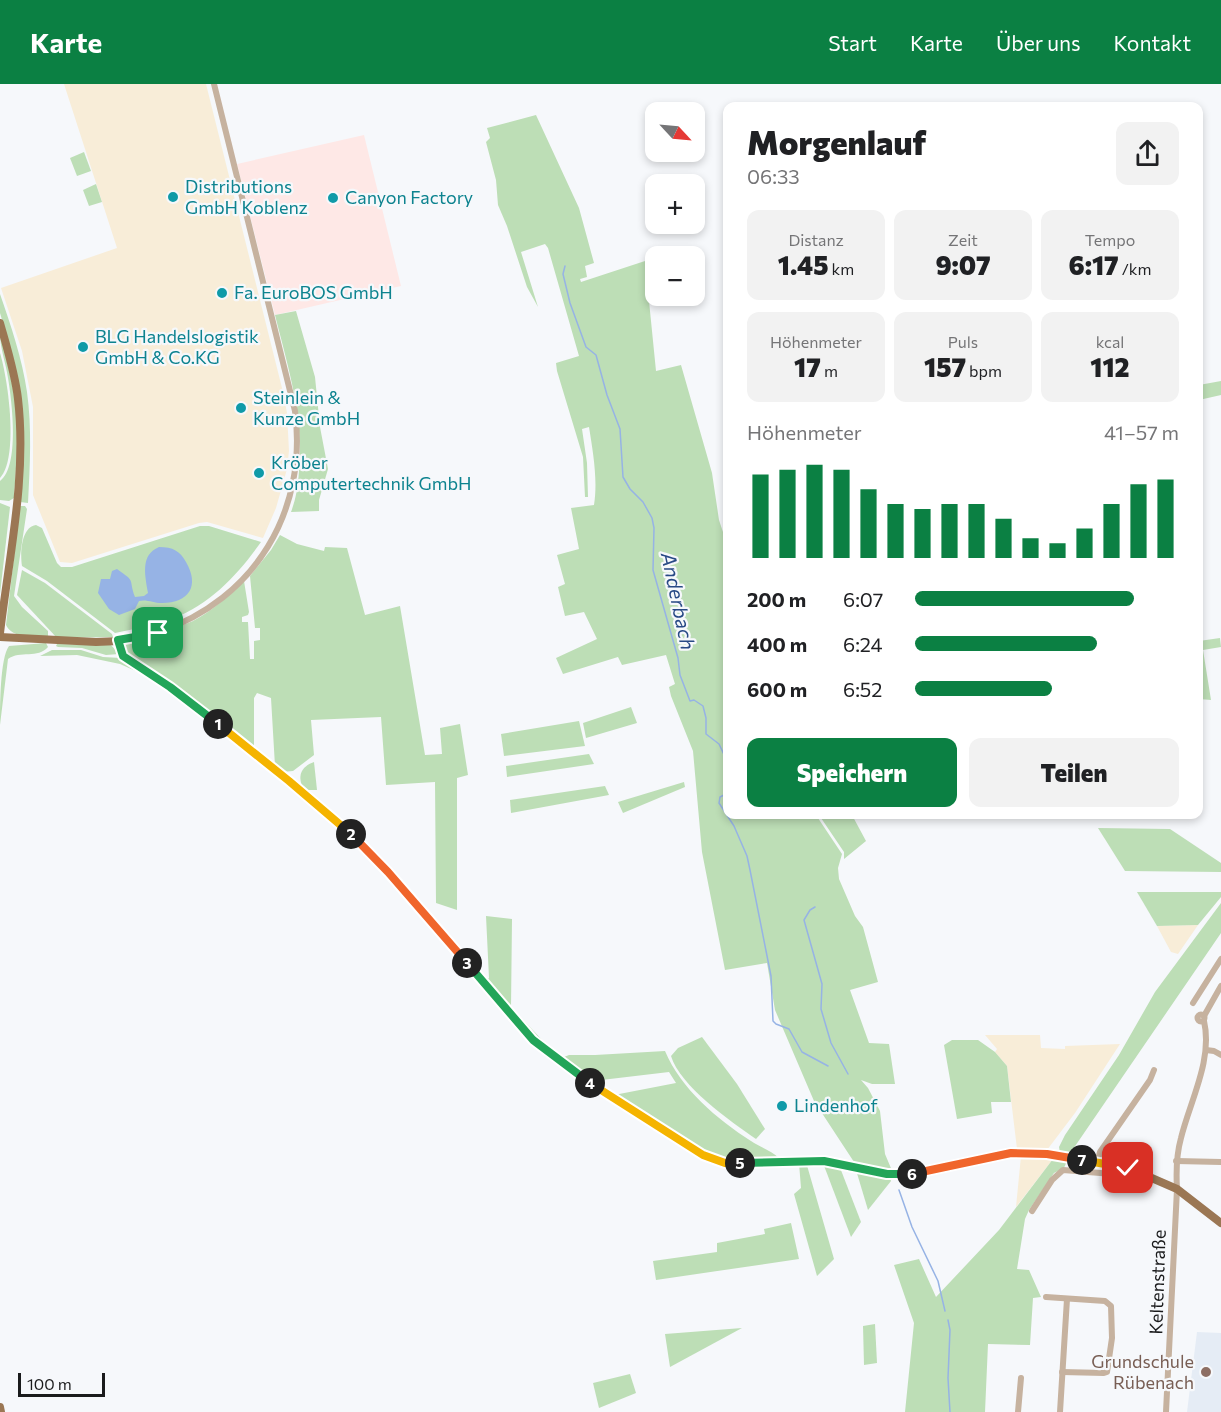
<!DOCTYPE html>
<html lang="de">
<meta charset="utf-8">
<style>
body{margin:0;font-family:Commissioner,sans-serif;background:#f2f2f2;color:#202124;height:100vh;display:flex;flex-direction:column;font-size:22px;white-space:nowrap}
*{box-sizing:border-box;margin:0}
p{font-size:20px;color:#757577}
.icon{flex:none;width:33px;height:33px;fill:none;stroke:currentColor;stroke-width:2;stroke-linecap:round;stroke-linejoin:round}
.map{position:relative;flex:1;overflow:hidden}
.drawer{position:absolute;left:723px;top:18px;width:480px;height:717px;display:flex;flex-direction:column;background:#fff;border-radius:12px;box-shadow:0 3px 9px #0003}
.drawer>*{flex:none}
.needle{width:39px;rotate:116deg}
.tools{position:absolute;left:645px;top:18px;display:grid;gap:12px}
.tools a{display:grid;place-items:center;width:60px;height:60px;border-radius:12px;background:#fff;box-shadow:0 3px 9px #0003;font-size:30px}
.scale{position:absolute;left:18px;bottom:15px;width:87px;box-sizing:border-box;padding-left:6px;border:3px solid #1a1b1c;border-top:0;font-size:16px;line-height:21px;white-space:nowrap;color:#1a1b1c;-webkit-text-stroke:4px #f6f8fb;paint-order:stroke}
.pin{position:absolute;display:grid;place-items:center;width:51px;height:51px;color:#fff;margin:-26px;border-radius:12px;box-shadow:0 3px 9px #0006}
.km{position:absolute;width:30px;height:30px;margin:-15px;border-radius:50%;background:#222;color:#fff;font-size:16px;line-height:30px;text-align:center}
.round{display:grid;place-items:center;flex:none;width:63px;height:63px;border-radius:12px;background:#f2f2f2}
.summary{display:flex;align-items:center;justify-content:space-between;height:102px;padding:0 24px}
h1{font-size:33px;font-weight:800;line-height:45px}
.figures{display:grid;grid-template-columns:repeat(3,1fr);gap:9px;height:102px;padding:6px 24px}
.figures div{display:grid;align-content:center;border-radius:12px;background:#f2f2f2;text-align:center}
.figures b{font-size:26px;font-weight:800}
.figures small{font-size:16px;font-weight:400}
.figures p{font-size:16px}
.chart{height:168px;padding:12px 24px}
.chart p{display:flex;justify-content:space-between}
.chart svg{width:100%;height:108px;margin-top:6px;stroke:#0b8043;stroke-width:6}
.cta{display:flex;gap:12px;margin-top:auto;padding:12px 24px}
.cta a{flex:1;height:69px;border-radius:12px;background:#0b8043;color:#fff;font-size:24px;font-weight:800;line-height:69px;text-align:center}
.cta a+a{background:#f2f2f2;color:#202124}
ul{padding:0 24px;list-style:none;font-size:20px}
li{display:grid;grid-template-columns:96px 72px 1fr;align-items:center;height:45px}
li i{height:15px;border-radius:8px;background:#0b8043}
header{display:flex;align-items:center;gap:36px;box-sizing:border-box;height:84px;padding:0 30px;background:#0b8043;color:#fff}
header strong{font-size:28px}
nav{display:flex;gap:33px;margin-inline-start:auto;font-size:21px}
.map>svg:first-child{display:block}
</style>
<header>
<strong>Karte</strong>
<nav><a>Start</a><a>Karte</a><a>Über uns</a><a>Kontakt</a></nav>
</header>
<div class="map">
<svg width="1221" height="1328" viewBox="0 0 1221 1328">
<rect width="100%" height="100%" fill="#f6f8fb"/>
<g fill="#f8edd8">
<path d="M64,0H206L283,308L287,329L289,367L287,385L276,424L263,454L207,438L199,439L72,479L60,478L33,411V323L22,267L1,204L117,164Z"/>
<path d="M1198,841L1178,870L1171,868L1157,842Z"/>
<path d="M985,951H1040L1041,964L1065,965V962L1120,960L1075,1029L1047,1066L1017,1065L1007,982L995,968L997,965Z"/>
<path d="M1021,1072L1053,1075L1016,1123Z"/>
</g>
<path fill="#fee8e6" d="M364,51L401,202L275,231L237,80Z"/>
<path fill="#e5ecf5" d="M1197,1248L1221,1249V1328H1187Z"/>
<g fill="#bddeb6">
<path d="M536,31L579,124L594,179L585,182L587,193L580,195L581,198L645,177L656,287L681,281L712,389L719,436L727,460L728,730L816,731L842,770L838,784L839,795L855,832L863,843L878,898L850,906L869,959L889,960L895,1000H872L861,996L868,1004L880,1027L885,1070L893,1089L879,1087L854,1078L814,1017L775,926L767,879L725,886L702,768L693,667L671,612L669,603L675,600L666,571L622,581L618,573L563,590L556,574L597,555L584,528L565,532L558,503L565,500L557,471L579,465L571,424L594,421C598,396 593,368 589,343L582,345L587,379L588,413H585L583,373L557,287L556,279L579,272L548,164L545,160L521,168L538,223L527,203L507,142L498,121L496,96L486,58L490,54L487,44Z"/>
<path d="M84,68L91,87L77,92L70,74Z"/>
<path d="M96,100L102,118L89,122L83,106Z"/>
<path d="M0,210C11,242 22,274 27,308C32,344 30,382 28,419L20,418L24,356L21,316L14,277L0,229Z"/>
<path d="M296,227L315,293L320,343L328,385L319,416V427L291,428C296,415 298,402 299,387C304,333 288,283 275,231Z"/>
<path d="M0,249C6,274 13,298 16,323C19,353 16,384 14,414L9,417L0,416V397C20,383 12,317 8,294C6,279 0,265 0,249Z"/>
<path d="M0,269C8,295 19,373 0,394Z"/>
<path d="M1221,297V311L1199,316V301Z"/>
<path d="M0,419L10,423L0,510Z"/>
<path d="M20,422H25L27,425L14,512L22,523L48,547V553C35,553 13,555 6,541Z"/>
<path d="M36,441L42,444L57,479L61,483H72L200,442H209L261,458C239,489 211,520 174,534C155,542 134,545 115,549L47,497L22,482C20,470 21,443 36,441Z"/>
<path d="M280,451L297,460L324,467L325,463L347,464L365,531L400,522L425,671L442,670L440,644L460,640L468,691L457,694V826L436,819L435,698L386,701L381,633L311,636L314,671L293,687L282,688L275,682L271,614L257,609L254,614V665L162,594L127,571L123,562C130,555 179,544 193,537C212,527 228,512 244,497L249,528L248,531L242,533V538H248L250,575H254V557L260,556V544H255L250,492L271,466Z"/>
<path d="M22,486L45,499L112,550L113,553L57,554L17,511Z"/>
<path d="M1220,554L1221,563L1203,566L1211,616L1199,615V557Z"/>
<path d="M46,559L48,563C38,575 20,566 8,575L0,641C0,622 0,574 9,562Z"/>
<path d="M57,560L111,561L119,570L106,571L82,564L58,563L56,562Z"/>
<path d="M52,566H81L103,573L121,574L147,592L120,580L77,571L40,572Z"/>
<path d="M631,623L637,639L586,654L583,639Z"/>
<path d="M579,637L585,662L504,672L501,650Z"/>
<path d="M589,670L594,680L507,693L506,682Z"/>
<path d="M314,678L317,706H304C297,693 300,683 314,678Z"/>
<path d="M684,698L685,703L623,729L618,718Z"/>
<path d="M605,702L609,711L511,729L510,716Z"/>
<path d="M819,731H852L866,757L844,775V768Z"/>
<path d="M1098,744L1170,745L1221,779V788L1125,787Z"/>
<path d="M1137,808H1221V813L1198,841L1157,842Z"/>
<path d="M1221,819V849L1069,1071L1060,1069L1059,1063L1065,1051L1119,971L1155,908Z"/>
<path d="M486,832L512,835L511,923L545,959L564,973L569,971H595L665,967C681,1005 717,1035 751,1057C760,1063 772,1067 779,1074L736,1077L709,1072L614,1011L676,999L669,988L593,997L539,957L486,897L489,894Z"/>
<path d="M702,953L737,1000L765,1045L756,1055C730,1037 680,1002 671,972L678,964Z"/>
<path d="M952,956H978L995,968L1007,982L1011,1018H991L992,1029L957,1035L944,961Z"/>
<path d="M1053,1075L1067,1077L1064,1084L1054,1089L1029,1126L1025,1135L1017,1185L1029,1186L1041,1213L1033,1214L1030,1261L988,1260L985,1328H905L914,1239L894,1181L919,1175L936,1213L999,1146Z"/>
<path d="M806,1078L834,1175L817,1192L794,1110L801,1104L799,1079Z"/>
<path d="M823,1079L839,1081L861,1138L851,1153Z"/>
<path d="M856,1086L890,1094L891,1097L868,1126Z"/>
<path d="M791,1139L799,1175L656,1196L653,1177L717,1168V1159L765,1150L764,1145Z"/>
<path d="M875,1240L877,1279L864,1281L863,1242Z"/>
<path d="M742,1244L670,1283L665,1250Z"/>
<path d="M630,1290L636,1309L599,1324L593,1299Z"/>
</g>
<path fill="#96b3e5" d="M159,463C173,463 180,467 186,478C200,502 189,519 162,519C153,519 147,515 139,517L135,525L119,531L109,525L98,509L101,495H110L112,487L117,485C137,499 128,494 135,513L144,512L148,509C145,491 140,471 159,463Z"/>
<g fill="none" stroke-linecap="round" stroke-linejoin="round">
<g stroke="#96b3e5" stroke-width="1.5">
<path d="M565,182L563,190L570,219L586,263L596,271L607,311L620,345L623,393L630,405L643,418L652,434L654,444L653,486L678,574L680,591L690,617L694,616L703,622L706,634V650L719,660L728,679"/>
<path d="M728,709L720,713L719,719L734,742L747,772L750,786L771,892L773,937L776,940L789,945L802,968L828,982"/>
<path d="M815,823L810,826L804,836L822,900L821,925L831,959L848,990"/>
<path d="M899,1106L912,1143L938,1197L945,1227"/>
<path d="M948,1236L950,1246L948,1294L950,1328"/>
</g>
<g stroke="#c6b29f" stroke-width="6">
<path d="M119,557C132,554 146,552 159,548C255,515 308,427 295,327L214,0"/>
<path d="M1193,919L1221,875"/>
<circle cx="1201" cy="934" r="3.5"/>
<path d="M1204,932L1221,902"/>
<path d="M1206,966L1214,967L1221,971"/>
<path d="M1176,1077L1221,1078"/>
<path d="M1097,1079L1100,1068L1150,996L1154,986"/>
<path d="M1032,1127L1052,1096L1063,1086L1125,1091L1131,1085"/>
<path d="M1046,1213L1105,1217L1111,1222L1112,1254L1107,1288L1104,1289L1062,1288"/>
<path d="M1018,1328L1021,1294"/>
<path d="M1060,1328L1067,1215"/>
<path d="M1166,1328L1177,1105C1176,1088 1176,1072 1181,1054C1190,1017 1213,976 1204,937"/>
</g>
<g stroke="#9b7754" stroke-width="8">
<path d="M0,239C7,264 15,289 18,315C27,393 9,472 0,549"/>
<path d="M0,553L96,558L119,557L123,571L201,626L347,746L388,788L533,956L548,969L599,1005L703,1071L716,1077L736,1079L824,1077L895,1091L917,1089L1011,1069L1047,1070L1131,1085L1177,1105L1221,1139"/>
<path d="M0,1323L1,1328"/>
</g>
</g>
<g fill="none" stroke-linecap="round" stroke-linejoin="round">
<defs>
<path id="split-1" d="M158,549L118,556L123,572L170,603L218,640"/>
<path id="split-2" d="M218,640L289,697L351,750"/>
<path id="split-3" d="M351,750L388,788L467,879"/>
<path id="split-4" d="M467,879L533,956L590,999"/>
<path id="split-5" d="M590,999L703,1071L725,1079H740"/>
<path id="split-6" d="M740,1079L824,1077L887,1090H912"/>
<path id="split-7" d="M912,1090L1011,1069L1047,1070L1082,1076"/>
<path id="split-8" d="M1082,1076L1128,1084"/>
</defs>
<use href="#split-1" stroke="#fff" stroke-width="12"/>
<use href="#split-2" stroke="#fff" stroke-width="12"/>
<use href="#split-3" stroke="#fff" stroke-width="12"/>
<use href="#split-4" stroke="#fff" stroke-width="12"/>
<use href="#split-5" stroke="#fff" stroke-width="12"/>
<use href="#split-6" stroke="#fff" stroke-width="12"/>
<use href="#split-7" stroke="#fff" stroke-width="12"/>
<use href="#split-8" stroke="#fff" stroke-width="12"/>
<use href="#split-1" stroke="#22a559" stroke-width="8"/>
<use href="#split-2" stroke="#f5b400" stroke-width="8"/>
<use href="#split-3" stroke="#f0652b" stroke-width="8"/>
<use href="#split-4" stroke="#22a559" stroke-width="8"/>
<use href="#split-5" stroke="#f5b400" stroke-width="8"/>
<use href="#split-6" stroke="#22a559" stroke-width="8"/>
<use href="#split-7" stroke="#f0652b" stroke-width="8"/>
<use href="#split-8" stroke="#f5b400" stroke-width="8"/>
</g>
<g fill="#0f9aa8" stroke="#f6f8fb" stroke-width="2">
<circle cx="173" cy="113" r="6"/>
<circle cx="333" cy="114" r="6"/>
<circle cx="222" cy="209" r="6"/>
<circle cx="83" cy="263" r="6"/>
<circle cx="241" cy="324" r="6"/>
<circle cx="259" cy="389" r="6"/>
<circle cx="782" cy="1022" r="6"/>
</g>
<circle fill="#8d6e63" stroke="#f6f8fb" stroke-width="2" cx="1206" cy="1288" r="6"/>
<g text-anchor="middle" stroke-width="4.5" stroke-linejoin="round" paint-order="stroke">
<g font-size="18" fill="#0d838f" stroke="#f6f8fb" text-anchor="start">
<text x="185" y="109">Distributions<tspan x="185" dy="21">GmbH Koblenz</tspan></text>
<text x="345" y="120">Canyon Factory</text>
<text x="234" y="215">Fa. EuroBOS GmbH</text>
<text x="95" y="259">BLG Handelslogistik<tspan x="95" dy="21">GmbH &amp; Co.KG</tspan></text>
<text x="253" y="320">Steinlein &amp;<tspan x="253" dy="21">Kunze GmbH</tspan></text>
<text x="271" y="385">Kröber<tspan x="271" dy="21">Computertechnik GmbH</tspan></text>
<text x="794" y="1028">Lindenhof</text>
</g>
<g font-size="18" fill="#1a1b1c" stroke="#f6f8fb">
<text transform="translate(1158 1198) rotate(-88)" y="6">Keltenstraße</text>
</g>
<g font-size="18" fill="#785e54" stroke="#f6f8fb" text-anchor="end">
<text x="1194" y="1284">Grundschule<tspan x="1194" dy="21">Rübenach</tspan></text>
</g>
<g font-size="20" font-style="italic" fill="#274985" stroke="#f6f8fb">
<text transform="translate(678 517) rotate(78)" y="7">Anderbach</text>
</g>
</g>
</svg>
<div class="tools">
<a><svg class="needle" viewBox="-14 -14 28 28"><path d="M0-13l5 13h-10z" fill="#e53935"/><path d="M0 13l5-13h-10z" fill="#757577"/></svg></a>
<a>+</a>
<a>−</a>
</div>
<div class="scale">100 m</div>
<div class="pin" style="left:158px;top:549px;background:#1e9e55"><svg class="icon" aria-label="arrive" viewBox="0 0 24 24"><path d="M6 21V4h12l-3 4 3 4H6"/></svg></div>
<div class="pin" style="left:1128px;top:1084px;background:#d93025"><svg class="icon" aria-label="check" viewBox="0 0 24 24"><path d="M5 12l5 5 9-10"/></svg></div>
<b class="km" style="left:218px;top:640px">1</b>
<b class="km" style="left:351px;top:750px">2</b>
<b class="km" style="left:467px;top:879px">3</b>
<b class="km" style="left:590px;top:999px">4</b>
<b class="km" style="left:740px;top:1079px">5</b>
<b class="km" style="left:912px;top:1090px">6</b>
<b class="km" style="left:1082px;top:1076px">7</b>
<section class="drawer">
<div class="summary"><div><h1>Morgenlauf</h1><p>06:33</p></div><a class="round"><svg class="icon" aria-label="share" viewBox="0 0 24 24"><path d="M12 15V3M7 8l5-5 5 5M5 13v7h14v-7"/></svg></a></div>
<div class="figures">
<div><p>Distanz</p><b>1.45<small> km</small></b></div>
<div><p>Zeit</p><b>9:07</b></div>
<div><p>Tempo</p><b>6:17<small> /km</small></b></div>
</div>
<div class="figures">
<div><p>Höhenmeter</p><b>17<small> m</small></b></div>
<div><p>Puls</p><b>157<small> bpm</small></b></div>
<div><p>kcal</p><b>112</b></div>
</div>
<div class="chart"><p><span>Höhenmeter</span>41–57 m</p>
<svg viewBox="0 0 160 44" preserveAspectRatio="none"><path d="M5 44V10M15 44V8M25 44V6M35 44V8M45 44V16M55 44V22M65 44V24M75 44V22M85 44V22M95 44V28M105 44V36M115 44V38M125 44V32M135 44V22M145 44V14M155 44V12"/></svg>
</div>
<ul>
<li><b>200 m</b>6:07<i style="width:83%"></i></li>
<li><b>400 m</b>6:24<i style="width:69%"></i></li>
<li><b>600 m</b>6:52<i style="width:52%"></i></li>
</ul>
<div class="cta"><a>Speichern</a><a>Teilen</a></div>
</section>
</div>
